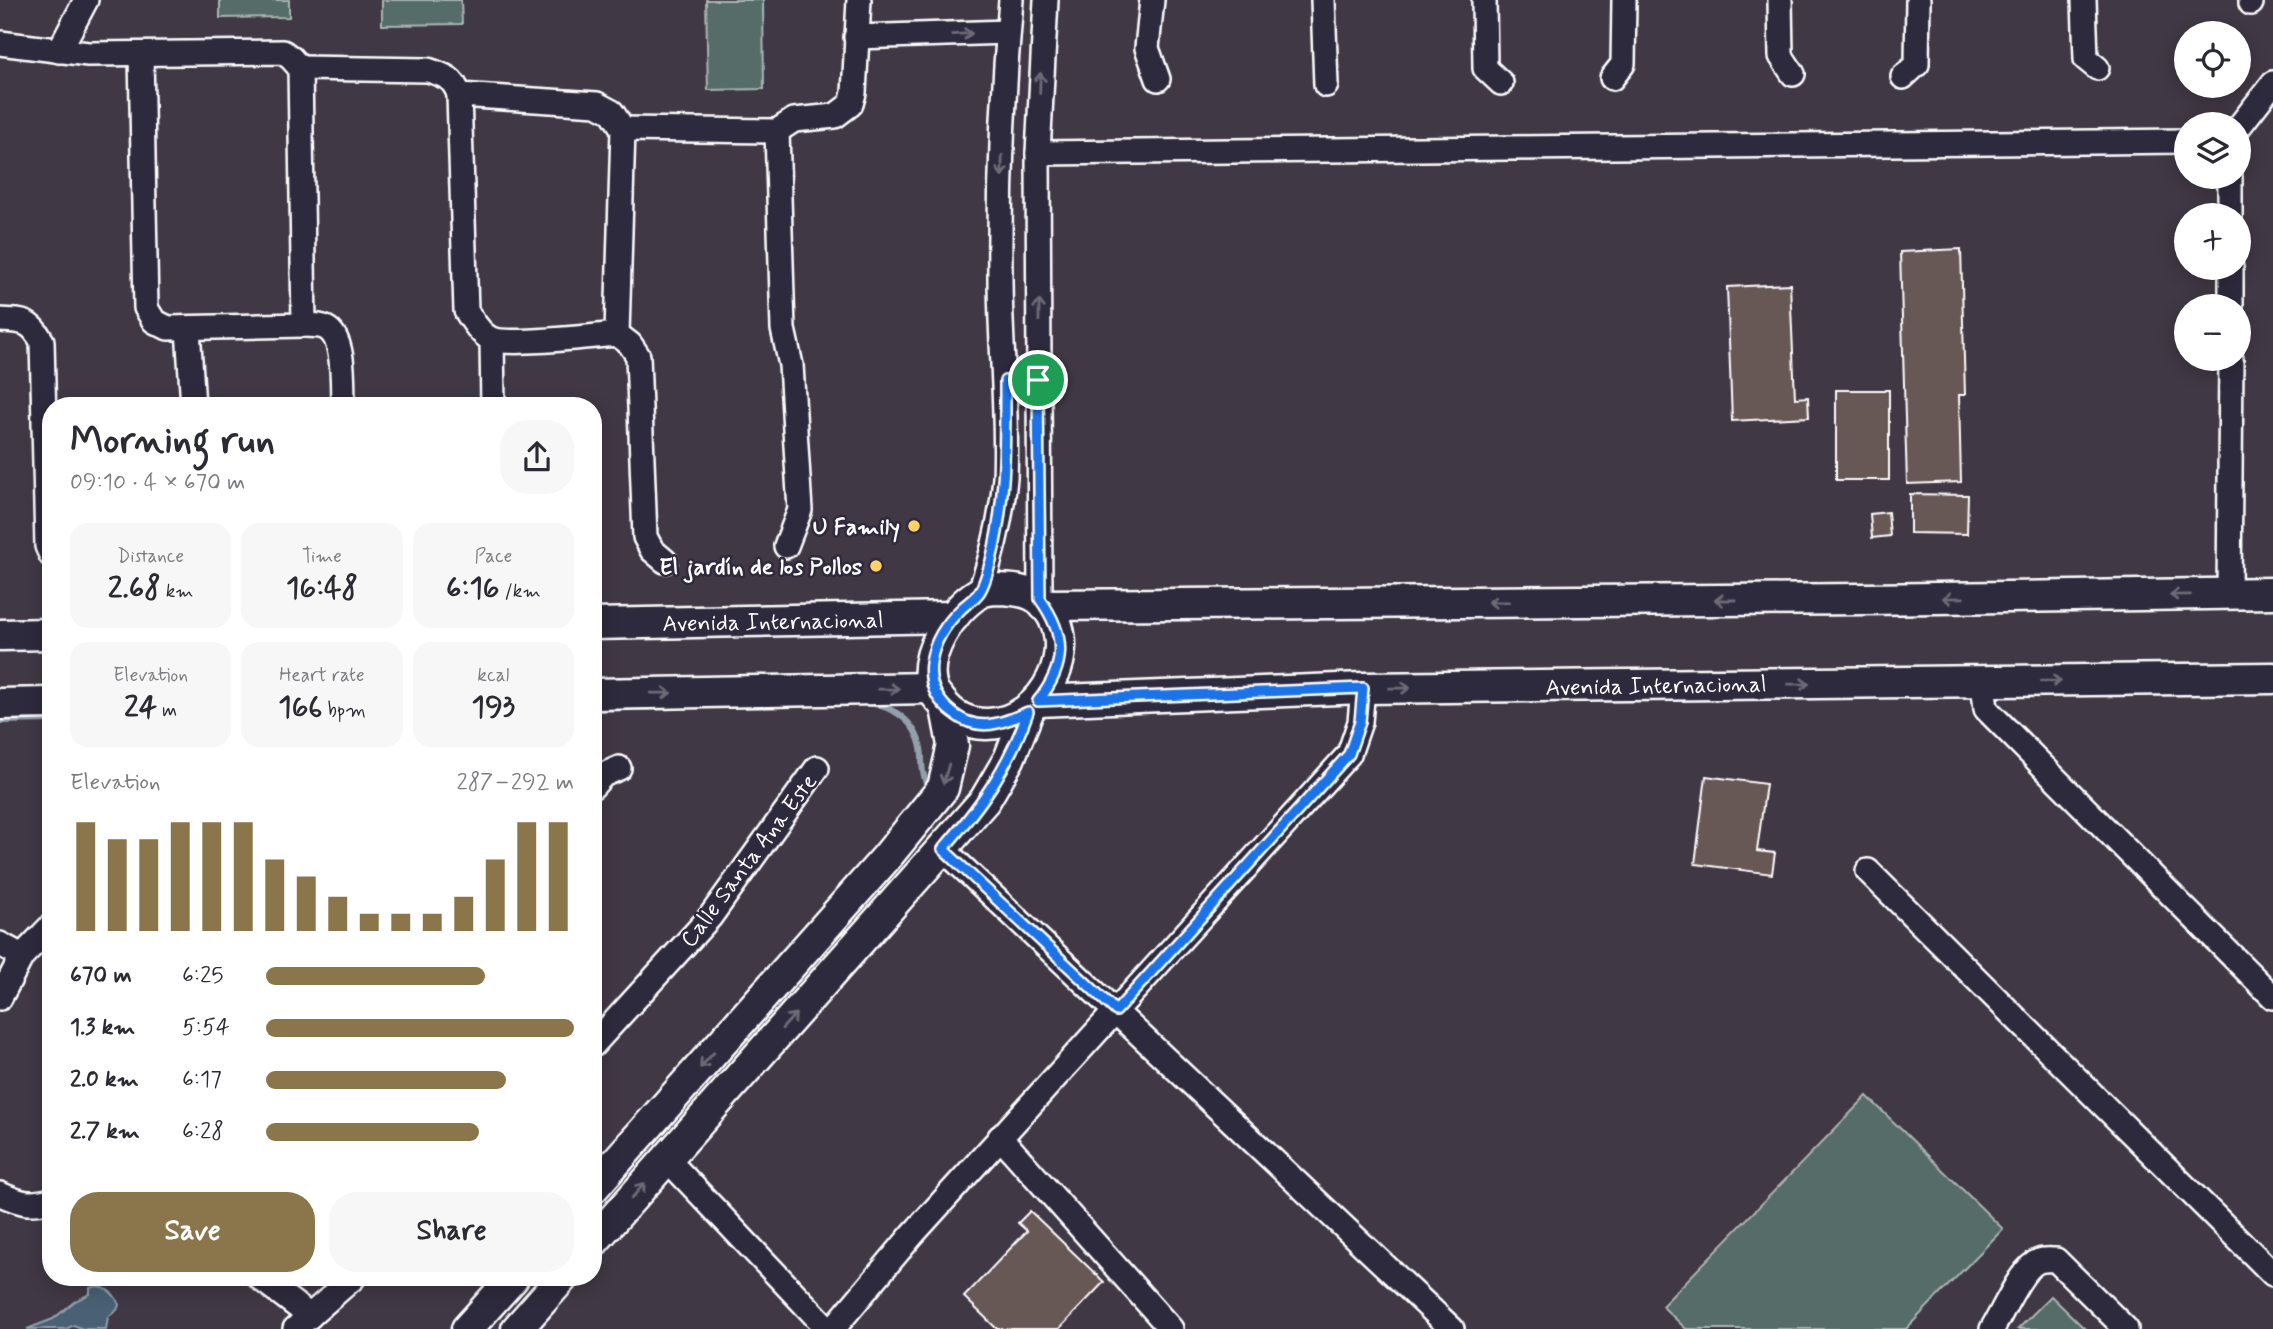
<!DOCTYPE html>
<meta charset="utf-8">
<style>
body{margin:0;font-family:Mynerve,sans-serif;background:#f7f7f7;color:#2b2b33;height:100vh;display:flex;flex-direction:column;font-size:26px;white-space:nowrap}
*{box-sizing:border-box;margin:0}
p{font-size:23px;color:#7c7c81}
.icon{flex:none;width:38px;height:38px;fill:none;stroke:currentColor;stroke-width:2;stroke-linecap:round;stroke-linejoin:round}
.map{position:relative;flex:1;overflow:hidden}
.sheet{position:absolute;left:42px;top:397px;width:560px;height:889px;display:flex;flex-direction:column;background:#fff;border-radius:28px;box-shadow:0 4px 18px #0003}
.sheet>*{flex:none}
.buttons{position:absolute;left:2174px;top:21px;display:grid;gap:14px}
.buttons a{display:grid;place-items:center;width:77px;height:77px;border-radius:50%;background:#fff;box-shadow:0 4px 18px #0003;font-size:35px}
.pin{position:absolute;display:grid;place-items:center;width:60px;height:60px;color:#fff;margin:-30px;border:4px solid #fff;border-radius:50%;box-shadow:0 2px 7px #0007}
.round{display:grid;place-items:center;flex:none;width:74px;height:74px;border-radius:28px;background:#f7f7f7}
.head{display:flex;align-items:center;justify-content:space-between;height:119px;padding:0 28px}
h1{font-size:38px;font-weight:800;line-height:52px}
.stats{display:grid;grid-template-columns:repeat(3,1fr);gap:10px;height:119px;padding:7px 28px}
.stats div{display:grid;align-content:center;border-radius:18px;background:#f7f7f7;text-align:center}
.stats b{font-size:30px;font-weight:800}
.stats small{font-size:19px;font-weight:400}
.stats p{font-size:19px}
.chart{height:196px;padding:14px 28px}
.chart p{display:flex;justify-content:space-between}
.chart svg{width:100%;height:126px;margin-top:7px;stroke:#8a764a;stroke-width:6}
.button{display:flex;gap:14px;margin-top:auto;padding:14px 28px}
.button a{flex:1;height:80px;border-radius:28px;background:#8a764a;color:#fff;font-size:28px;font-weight:800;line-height:80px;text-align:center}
.button a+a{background:#f7f7f7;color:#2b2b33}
ul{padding:0 28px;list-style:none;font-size:23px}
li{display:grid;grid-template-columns:112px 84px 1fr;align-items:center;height:52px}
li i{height:18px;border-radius:9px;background:#8a764a}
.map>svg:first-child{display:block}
</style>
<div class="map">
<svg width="2273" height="1329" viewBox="0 0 2273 1329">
<rect width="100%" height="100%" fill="#403844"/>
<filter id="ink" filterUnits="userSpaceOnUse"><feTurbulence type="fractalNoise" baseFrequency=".0143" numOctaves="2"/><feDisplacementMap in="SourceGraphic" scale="14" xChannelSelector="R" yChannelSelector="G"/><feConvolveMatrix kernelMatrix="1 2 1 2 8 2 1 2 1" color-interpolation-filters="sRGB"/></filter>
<g filter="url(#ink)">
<g fill="#576c67" stroke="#abb6b3" stroke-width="2">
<path d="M220,0H289V17L220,18Z"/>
<path d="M382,0H461L462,24L382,25Z"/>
<path d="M706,0H763L764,89L708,90Z"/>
<path d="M1867,1096L2003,1229L1906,1329H1686L1662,1306Z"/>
<path d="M2051,1296L2085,1329H2018Z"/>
</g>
<path fill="#496174" stroke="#92a0ac" stroke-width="2" d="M98,1286C108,1289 116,1295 119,1305L117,1310L108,1317L106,1329H83L74,1325L66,1329H27L53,1319L75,1301L90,1294V1288Z"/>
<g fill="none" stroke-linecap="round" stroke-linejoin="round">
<g stroke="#92a0ac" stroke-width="6">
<path d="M868,703C897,707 920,725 922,756C922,769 923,776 928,788"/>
<path d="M593,709L675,707"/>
<path d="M0,721L51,720"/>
</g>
</g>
<g fill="#675955" stroke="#fff" stroke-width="2">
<path d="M1961,249L1965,395H1959L1961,482L1907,484L1900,252Z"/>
<path d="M1790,284L1795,398L1808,397L1809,417L1732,421L1727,287Z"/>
<rect x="1836" y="390" width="53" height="90"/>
<path d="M1910,494L1968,495L1967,534L1910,533Z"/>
<path d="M1888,512L1890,536L1872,538L1870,514Z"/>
<path d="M1706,776L1766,784L1757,851L1775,853L1772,874L1695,864Z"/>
<path d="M1030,1211L1104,1282L1059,1329H997L964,1297L1027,1231L1018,1223Z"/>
</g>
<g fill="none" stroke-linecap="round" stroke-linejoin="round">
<defs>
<g id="minor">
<path d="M1152,0L1147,48L1158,79"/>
<path d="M1323,0L1326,85"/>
<path d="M1484,0L1485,68L1501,83"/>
<path d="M1780,0L1781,56L1793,74"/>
<path d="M2084,0L2086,59L2097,68"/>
<path d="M2251,0V3"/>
<path d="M856,37L1008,32"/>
<path d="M0,43L88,54L283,52L291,58L300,68L304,325"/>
<path d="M59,51L86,0"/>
<path d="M141,54L146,308L154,321L168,328L304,325C311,325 320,325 326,328C346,338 342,386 343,406"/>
<path d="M300,68L428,70C444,75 454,78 459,95L466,311C473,321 480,334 491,339C508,346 594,336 617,334L630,344L638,356L645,537L652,550L665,561"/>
<path d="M1903,77L1917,64L1918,0"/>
<path d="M1612,78L1623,64L1624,0"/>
<path d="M459,95L597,104L612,112L623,129L617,334"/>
<path d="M2238,128L2273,83"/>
<path d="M623,129L777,131L794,120L835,116L851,104L854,93L859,0"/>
<path d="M777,131L783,329L791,365L800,510L786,546"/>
<path d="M1038,153L2186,141"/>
<path d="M2230,177V215"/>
<path d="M2231,268V306"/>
<path d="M0,320C23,321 30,320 42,341L47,546L51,555"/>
<path d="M188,329L193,406"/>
<path d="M492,340L493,406"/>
<path d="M980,592C992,556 1002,516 1005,478C1008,410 1000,343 1000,276C999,184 1003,92 1011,0"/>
<path d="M2229,594L2231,359"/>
<path d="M1040,599L1038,153L1046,0"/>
<path d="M1983,682L1986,709L2273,997"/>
<path d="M593,786L603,775L619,768"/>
<path d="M943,849L1452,1329"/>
<path d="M1868,871L2273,1274"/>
<path d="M0,944L22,956"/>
<path d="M0,998L22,956L51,926"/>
<path d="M593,1045L710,917L817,768"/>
<path d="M1000,1137L1171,1329"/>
<path d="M666,1158L828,1329"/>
<path d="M0,1194C21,1203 28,1206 51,1200"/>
<path d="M260,1278L310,1316"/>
<path d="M295,1329L353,1278"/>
<path d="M833,1329L912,1235L1349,754L1360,722L1363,688"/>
<path d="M1992,1329C2003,1312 2021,1267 2039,1261C2044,1259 2051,1260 2056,1260L2126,1329"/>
</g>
<g id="major">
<path d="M994,589C1009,589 1029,590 1040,600C1087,642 1044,725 986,724C967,724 952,716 941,701C938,697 933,692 932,688C921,655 952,609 979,593C983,590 990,590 994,589Z"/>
<path d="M1044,605L1865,599L2273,593"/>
<path d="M593,624L953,617"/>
<path d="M0,635L51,634"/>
<path d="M593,694L932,688"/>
<path d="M1038,701L1363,688L2273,678"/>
<path d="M0,704L51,703"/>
<path d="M593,1188L886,858L943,788L953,745L946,708"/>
<path d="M593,1242L985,800L1009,759L1028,712"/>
<path d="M467,1329L513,1278"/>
<path d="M517,1329L562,1278"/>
</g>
</defs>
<use href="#minor" stroke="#fff" stroke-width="28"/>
<use href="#major" stroke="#fff" stroke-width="35"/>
<use href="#minor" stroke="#2f2a3d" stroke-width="23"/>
<use href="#major" stroke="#2f2a3d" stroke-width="30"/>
</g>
<defs><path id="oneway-shaft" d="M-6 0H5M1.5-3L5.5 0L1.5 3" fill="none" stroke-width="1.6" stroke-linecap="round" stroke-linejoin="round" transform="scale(1.75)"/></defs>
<g stroke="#6d6a77">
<use href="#oneway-shaft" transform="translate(962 34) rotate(-3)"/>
<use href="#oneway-shaft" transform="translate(1040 83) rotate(-88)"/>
<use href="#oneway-shaft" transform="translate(1002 166) rotate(91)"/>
<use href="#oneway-shaft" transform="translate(1039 310) rotate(-90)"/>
<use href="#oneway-shaft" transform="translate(2180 595) rotate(179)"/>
<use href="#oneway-shaft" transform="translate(1953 598) rotate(179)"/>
<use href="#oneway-shaft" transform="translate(1725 600) rotate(180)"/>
<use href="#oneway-shaft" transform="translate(1498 602) rotate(180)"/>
<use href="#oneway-shaft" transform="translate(2051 681) rotate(-1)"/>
<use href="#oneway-shaft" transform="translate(1799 684) rotate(-1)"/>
<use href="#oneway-shaft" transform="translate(1400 688) rotate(-1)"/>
<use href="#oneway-shaft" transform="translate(889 689) rotate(-1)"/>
<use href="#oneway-shaft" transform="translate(661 693) rotate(-1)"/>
<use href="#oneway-shaft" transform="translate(946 774) rotate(106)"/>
<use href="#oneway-shaft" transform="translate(789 1021) rotate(-48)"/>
<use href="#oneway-shaft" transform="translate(707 1060) rotate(132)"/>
<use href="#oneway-shaft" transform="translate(638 1191) rotate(-49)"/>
</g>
</g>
<g fill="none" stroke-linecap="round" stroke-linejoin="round" filter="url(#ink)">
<defs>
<path id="route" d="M1038,380L1040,599C1066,635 1067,665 1038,701L1363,688L1360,722L1349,754L1116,1011L943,849C982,804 1008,768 1028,712C1003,723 979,733 954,714C914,684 931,638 961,609C967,603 976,598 980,591C985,583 988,570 991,561C1006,501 1005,442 1005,381Z"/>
</defs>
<use href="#route" stroke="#fff" stroke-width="14"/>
<use href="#route" stroke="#1a73e8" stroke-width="9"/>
</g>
<g fill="#ffd166" stroke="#2f2a3d" stroke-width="2.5">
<circle cx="914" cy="526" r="7"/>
<circle cx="876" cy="566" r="7"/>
</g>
<g text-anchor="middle" stroke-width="5" stroke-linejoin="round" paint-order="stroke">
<g font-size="23" font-weight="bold" fill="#fff" stroke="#2f2a3d" text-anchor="end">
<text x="900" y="534">U Family</text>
<text x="862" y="574">El jardín de los Pollos</text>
</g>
<g font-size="23" fill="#fff" stroke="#2f2a3d">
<text transform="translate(773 621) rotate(-1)" y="8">Avenida Internacional</text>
<text transform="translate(1656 685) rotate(-1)" y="8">Avenida Internacional</text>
<text transform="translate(748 860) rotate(-53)" y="8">Calle Santa Ana Este</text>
</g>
</g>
</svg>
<div class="buttons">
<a><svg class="icon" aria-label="locate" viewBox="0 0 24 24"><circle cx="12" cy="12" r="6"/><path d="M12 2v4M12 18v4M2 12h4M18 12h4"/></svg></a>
<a><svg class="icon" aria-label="layers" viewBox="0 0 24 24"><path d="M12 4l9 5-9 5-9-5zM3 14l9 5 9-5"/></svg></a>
<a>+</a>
<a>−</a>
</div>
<div class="pin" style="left:1038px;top:380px;background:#1e9e55"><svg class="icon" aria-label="arrive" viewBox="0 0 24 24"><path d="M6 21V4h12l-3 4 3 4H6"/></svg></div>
<section class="sheet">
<div class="head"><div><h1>Morning run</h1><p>09:10 · 4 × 670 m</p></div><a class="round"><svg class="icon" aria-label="share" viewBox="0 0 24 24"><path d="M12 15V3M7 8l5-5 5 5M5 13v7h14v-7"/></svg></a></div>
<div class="stats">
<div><p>Distance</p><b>2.68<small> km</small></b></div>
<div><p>Time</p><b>16:48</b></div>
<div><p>Pace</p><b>6:16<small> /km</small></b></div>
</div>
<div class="stats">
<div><p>Elevation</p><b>24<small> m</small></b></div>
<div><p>Heart rate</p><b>166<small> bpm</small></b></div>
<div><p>kcal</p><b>193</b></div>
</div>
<div class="chart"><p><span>Elevation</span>287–292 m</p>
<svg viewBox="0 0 160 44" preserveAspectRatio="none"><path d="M5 44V6M15 44V12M25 44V12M35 44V6M45 44V6M55 44V6M65 44V19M75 44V25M85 44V32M95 44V38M105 44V38M115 44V38M125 44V32M135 44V19M145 44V6M155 44V6"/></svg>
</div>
<ul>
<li><b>670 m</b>6:25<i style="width:71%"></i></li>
<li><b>1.3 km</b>5:54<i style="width:100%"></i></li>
<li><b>2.0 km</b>6:17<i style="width:78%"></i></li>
<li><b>2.7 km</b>6:28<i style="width:69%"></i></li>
</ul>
<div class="button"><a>Save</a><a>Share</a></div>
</section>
</div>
